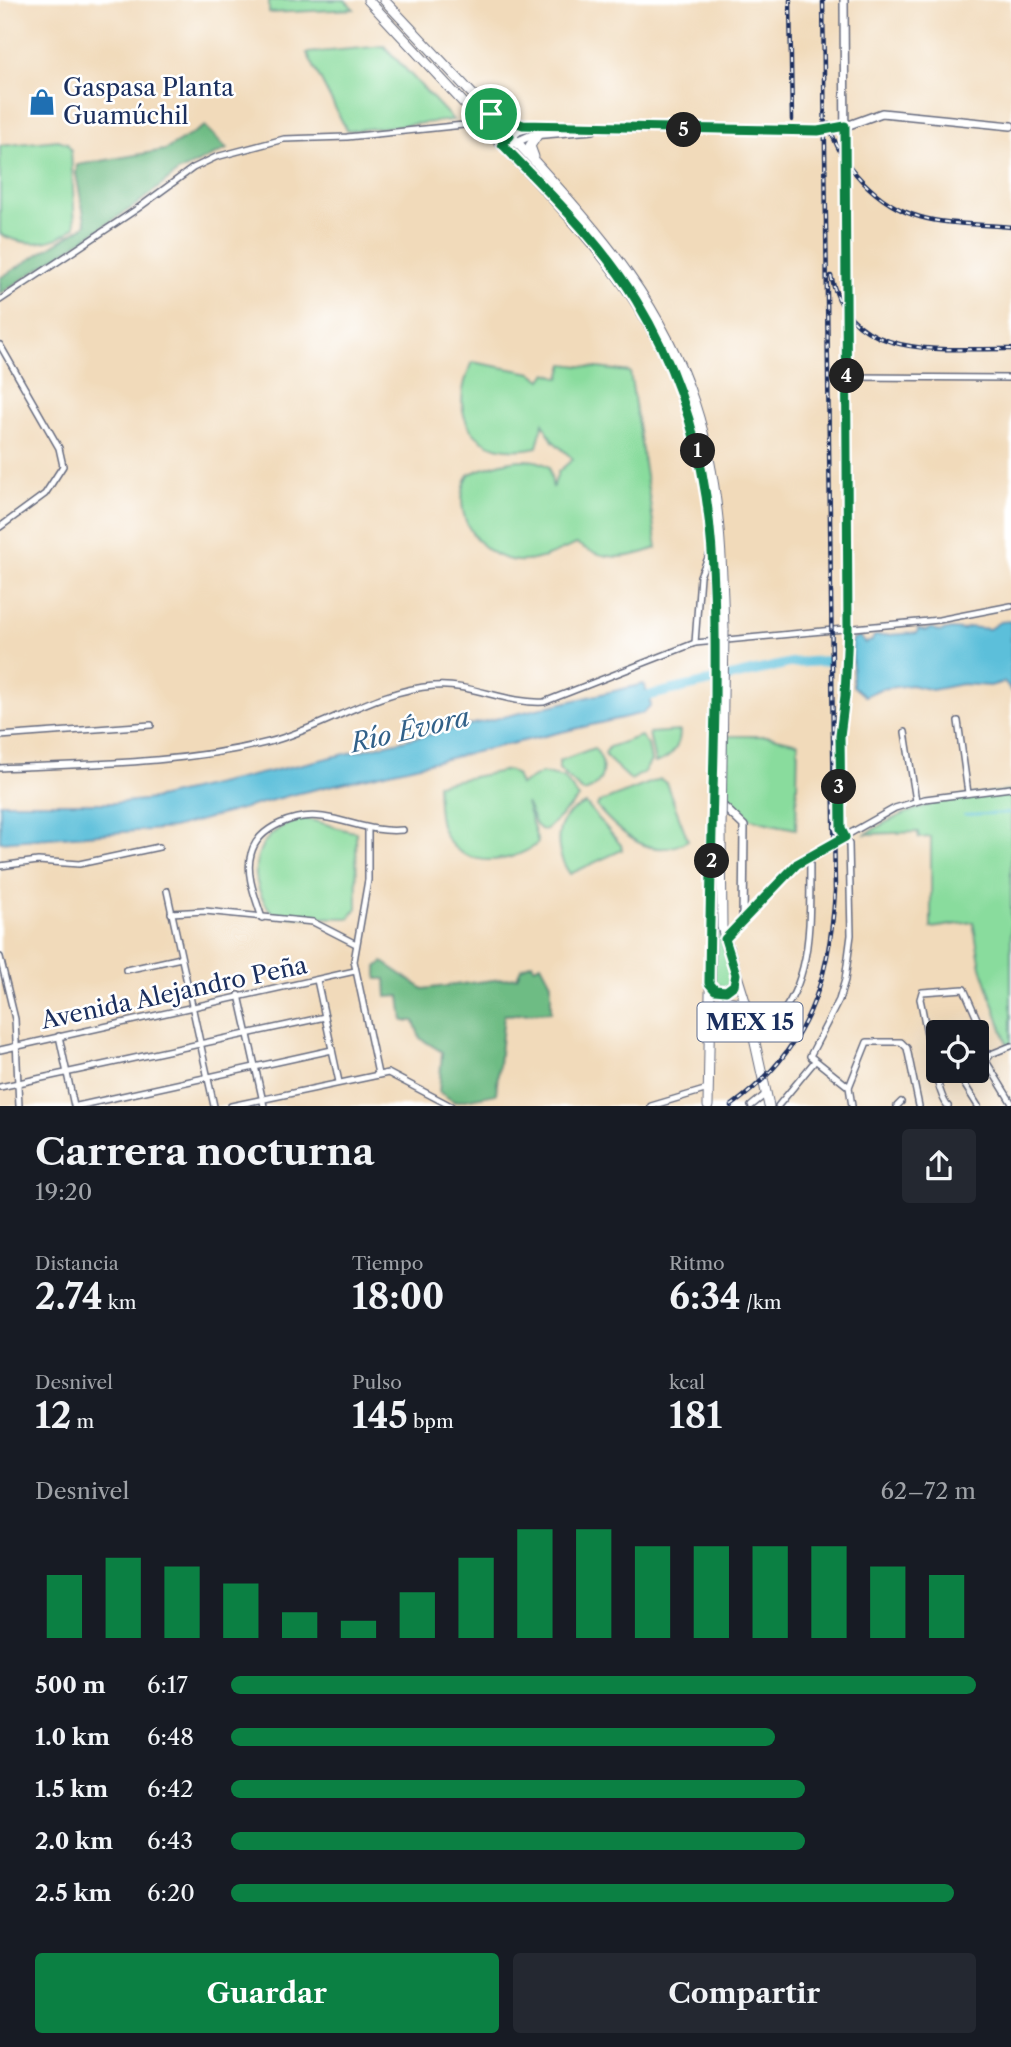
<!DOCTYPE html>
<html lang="es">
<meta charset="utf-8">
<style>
body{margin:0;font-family:"Libre Caslon Text",serif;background:#242831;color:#f1f3f6;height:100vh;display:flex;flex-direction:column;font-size:26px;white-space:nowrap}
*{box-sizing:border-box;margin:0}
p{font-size:23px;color:#9ea1a6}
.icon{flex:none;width:38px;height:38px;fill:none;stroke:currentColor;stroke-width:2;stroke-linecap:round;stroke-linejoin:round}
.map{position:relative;height:1106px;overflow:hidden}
.side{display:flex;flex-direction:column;background:#171b24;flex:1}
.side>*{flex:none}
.controls{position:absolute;left:926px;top:1020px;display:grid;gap:14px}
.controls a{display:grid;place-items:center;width:63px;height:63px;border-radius:7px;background:#171b24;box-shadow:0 7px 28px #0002;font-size:35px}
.pin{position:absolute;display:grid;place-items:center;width:60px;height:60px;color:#fff;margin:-30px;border:4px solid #fff;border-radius:50%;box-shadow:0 2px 7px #0007}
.km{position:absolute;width:35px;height:35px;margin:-18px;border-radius:50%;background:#222;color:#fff;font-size:19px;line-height:35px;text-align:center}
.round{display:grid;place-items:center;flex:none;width:74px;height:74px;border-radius:7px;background:#242831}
.summary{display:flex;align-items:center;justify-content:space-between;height:119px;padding:0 35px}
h1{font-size:38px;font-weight:700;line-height:52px}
.metrics{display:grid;grid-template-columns:repeat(3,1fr);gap:10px;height:119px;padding:7px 35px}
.metrics div{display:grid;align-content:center}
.metrics b{font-size:35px;font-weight:700}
.metrics small{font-size:19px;font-weight:400}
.metrics p{font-size:19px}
.chart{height:196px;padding:14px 35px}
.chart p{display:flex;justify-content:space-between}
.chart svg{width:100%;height:126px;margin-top:7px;stroke:#0b8043;stroke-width:6}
.action{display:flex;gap:14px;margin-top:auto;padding:14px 35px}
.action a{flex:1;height:80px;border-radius:7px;background:#0b8043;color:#fff;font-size:28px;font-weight:700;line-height:80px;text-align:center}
.action a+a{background:#242831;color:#f1f3f6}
ul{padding:0 35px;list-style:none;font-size:23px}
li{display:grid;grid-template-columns:112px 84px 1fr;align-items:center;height:52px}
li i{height:18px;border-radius:9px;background:#0b8043}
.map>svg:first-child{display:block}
</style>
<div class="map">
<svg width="1011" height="1106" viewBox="0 0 1011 1106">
<rect width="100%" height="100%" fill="#fff"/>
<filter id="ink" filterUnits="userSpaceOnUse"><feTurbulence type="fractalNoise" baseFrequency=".0143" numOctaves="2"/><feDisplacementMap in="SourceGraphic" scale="14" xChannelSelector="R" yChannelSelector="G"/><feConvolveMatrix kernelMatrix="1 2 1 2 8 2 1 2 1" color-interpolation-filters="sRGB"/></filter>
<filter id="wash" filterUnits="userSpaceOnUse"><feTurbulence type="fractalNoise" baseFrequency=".00686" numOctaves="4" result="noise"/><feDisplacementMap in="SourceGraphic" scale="28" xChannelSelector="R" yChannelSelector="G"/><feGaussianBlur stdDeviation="1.57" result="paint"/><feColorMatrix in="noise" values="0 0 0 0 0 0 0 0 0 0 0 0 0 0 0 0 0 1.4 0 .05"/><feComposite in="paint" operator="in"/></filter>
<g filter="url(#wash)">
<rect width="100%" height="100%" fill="#f1daba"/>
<g fill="#89dc9d" stroke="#52867e" stroke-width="2">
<path d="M269,0H345L354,9L269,13Z"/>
<path d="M384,46L453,120L347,131L307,53Z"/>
<path d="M58,140L67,143L71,150L75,227C53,246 26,247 0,234V146Z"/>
<path d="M473,362L532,373L542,380L547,373L560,378L564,364L630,372L657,548C627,559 605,562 577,544C560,550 544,560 525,561C481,564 447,513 469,474C490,466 528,451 549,467L553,488L558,472L573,459L553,441L543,423L537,447C476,461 444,416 473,362Z"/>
<path d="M680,731C680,747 671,759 655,763L649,733Z"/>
<path d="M641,736L648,745L651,761L644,772L631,780L607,758L605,753L609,747Z"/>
<path d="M727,736H769L798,743L796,829C721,815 721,812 727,736Z"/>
<path d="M594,748C608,763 605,787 583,792L559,769V761Z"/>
<path d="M508,770L516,775L520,785L541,773L564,778L579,798L547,829L542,830L536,825L526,803L538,843C510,866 456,870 442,828C437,815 438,798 437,784Z"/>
<path d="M660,779L666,783L688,840C652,863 621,834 597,807L598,803Z"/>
<path d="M1011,791V1046L1008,1047L981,967L973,922L931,928V837L919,838L918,832L866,834C911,805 958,794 1011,791Z"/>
<path d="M586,804L621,845L622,850L570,874C553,850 552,815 586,804Z"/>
<path d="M302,819C322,820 337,830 356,832L357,908L349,918L291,917L271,912C243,873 254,832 302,819Z"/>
<path d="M714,917L733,976L726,988L714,983Z"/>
</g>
<g fill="#6ebc84" stroke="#447671" stroke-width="2">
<path d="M205,126L227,149L178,172L136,205L0,294V278L86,225L76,174L77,165L165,150Z"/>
<path d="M383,962L423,989L517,977L521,968L532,963L534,967L541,964L551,983V1012L504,1015L496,1094L455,1102L439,1092L442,1052L420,1038L414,1021H403L400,996L387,997L386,979H377V967Z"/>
</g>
<g fill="#5cbfda" stroke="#3c779c" stroke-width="2">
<path d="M1011,621V691L1004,682L990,686L962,684L932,690L911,685L880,689L865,696L853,686L852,640L859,636L865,643L872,641L874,636L917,633L918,629L925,631L932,628L939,632L951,629L963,630L969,627L989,629L1000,622Z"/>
<path d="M644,684L651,705L643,713L291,795L173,828L0,842V803H115L153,799Z"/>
</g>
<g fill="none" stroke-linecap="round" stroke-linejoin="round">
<path stroke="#5cbfda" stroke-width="2" d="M964,815L1011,813"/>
<path stroke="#5cbfda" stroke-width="10" d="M638,698L790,663L826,661"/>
</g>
</g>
<g filter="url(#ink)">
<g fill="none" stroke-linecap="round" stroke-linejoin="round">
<defs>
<g id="minor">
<path d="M0,300L137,209L193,168L216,157L284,139L347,137L483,123"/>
<path d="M0,345L59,448L63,466L45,494L0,527"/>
<path d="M847,377L1011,378"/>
<path d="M848,628L839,771L840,829L849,844L851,935L845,980L839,1000L810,1056L849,1087L852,1106"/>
<path d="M695,643L700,576L711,551"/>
<path d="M958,721L968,793"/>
<path d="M905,732L916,801"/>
<path d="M0,736L151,725"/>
<path d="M0,768C90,764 181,764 269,742C324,728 376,690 434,686C471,683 506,704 544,702L695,643L939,620L1011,606"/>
<path d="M368,830V880L354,961L378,1074"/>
<path d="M0,866L38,861L79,864L159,847"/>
<path d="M167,891L214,1106"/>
<path d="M171,913L205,911L313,922L356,944"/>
<path d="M262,918C256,899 245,874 251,854C258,826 297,813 323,817C351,821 373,833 403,830"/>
<path d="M725,939L801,861L895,808L925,799L1011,788"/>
<path d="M0,957L15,1019L19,1106"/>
<path d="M126,970L181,958"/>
<path d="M317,980L339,1082"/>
<path d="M239,995L264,1106"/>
<path d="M59,1036L74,1106"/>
<path d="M755,1040C817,995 809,924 810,855"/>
<path d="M1011,1046L991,1054L986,1061L1011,1102"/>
<path d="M0,1050L355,971"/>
<path d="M956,1071L978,1106"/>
<path d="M0,1087L325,1017"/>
<path d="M849,1087L867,1042H901L907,1048L919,1106"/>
<path d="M77,1106L332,1050"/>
<path d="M231,1106L388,1073L451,1106"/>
<path d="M651,1106L708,1089"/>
<path d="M751,1106L767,1093"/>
<path d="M778,1106L815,1061"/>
<path d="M897,1106L901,1102"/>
<path d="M948,1106C936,1095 925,1019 920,999L922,992L964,989L978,1021L976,1034"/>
</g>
<g id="tertiary">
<path d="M844,0L848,628"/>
<path d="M502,144L519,131L535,126L818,131L838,129L882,113L1011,126"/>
<path d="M505,147L532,135L593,130"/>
<path d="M721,804L744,826L743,922"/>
</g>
<g id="primary">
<path d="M368,0C416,52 464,103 512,155C600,249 665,317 697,446C713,507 714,568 716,630"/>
<path d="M384,0C435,54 486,108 536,163C604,238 663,306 695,405C719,478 722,554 724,631"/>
<path d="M496,117L512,123L535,126"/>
<path d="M534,157L530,146L538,134"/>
<path d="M721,830L722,927L748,1011L769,1106"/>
<path d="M709,983L715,990L726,991L734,985L736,977"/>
<path d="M709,1012L727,1001L741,1003L747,1009"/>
<path d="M708,1106L713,829"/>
</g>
</defs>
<use href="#minor" stroke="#666b7e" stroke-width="8"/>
<use href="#tertiary" stroke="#666b7e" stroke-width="10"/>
<use href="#primary" stroke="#666b7e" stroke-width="11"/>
<use href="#minor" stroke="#fff" stroke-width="5"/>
<use href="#tertiary" stroke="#fff" stroke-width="7"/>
<use href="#primary" stroke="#fff" stroke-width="9"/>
<defs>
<g id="rail">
<path d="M790,0L792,120"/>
<path d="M829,124C840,165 877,205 920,217C948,225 981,224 1011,227"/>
<path d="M831,276C850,363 943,348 1011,349"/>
<path d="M731,1106C808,1051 830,980 835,891L823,0"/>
</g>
</defs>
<use href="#rail" stroke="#1b2f5e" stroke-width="4.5"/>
<use href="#rail" stroke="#fff" stroke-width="2" stroke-dasharray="5" stroke-linecap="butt"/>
<defs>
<g id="primary-bridge">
<path d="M713,829L716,630"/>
<path d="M721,830L724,631"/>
</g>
</defs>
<use href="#primary-bridge" stroke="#666b7e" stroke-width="11" stroke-linecap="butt"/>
<use href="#primary-bridge" stroke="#fff" stroke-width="9"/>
</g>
</g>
<g fill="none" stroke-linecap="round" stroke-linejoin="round" filter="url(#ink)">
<defs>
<path id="route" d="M491,114L523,125L818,131L845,126L848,628L845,696L840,736L841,829L845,837L797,864L725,939L736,974L734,985L726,991L715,990L709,983C710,891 713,800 715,708C716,558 717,433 636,300C600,241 549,193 502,144L510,136Z"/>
</defs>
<use href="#route" stroke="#fff" stroke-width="14"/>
<use href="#route" stroke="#0b8043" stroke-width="9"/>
</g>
<defs>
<symbol id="shop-bare" viewBox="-9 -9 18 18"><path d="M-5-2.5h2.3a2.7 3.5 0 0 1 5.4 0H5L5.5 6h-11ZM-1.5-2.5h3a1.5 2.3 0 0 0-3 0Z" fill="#1f6fb2" stroke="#fff" stroke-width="2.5" paint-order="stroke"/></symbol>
</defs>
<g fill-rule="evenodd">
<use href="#shop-bare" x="23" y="83" width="38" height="38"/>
</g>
<g text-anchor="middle" stroke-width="5" stroke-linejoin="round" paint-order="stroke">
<rect fill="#fff" stroke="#5f6d8e" stroke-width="2" x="697.5" y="1002.5" width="105" height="39" rx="5"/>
<g font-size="23" font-weight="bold" fill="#1b2f5e">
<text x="750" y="1030">MEX 15</text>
</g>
<g font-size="24" fill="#1b2f5e" stroke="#fff" text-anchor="start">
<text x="63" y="96">Gaspasa Planta<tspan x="63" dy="28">Guamúchil</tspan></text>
</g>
<g font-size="24" fill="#1b2f5e" stroke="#fff">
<text transform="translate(174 993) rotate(-12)" y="8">Avenida Alejandro Peña</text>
</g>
<g font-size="26" font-style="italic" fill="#326189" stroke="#fff">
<text transform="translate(410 730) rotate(-13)" y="9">Río Évora</text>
</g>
</g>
</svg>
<div class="controls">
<a><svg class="icon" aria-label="locate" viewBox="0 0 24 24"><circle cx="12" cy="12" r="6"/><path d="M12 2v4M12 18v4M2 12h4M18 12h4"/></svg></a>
</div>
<div class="pin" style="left:491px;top:114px;background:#1e9e55"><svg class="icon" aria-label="arrive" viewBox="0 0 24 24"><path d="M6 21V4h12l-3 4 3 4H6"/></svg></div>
<b class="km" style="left:698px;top:451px">1</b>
<b class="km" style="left:712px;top:861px">2</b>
<b class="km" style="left:839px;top:787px">3</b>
<b class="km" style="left:847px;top:376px">4</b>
<b class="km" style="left:684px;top:130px">5</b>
</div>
<section class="side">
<div class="summary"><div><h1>Carrera nocturna</h1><p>19:20</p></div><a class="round"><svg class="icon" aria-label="share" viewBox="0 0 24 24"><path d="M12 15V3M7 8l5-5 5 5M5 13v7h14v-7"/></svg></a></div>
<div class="metrics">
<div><p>Distancia</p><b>2.74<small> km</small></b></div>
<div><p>Tiempo</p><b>18:00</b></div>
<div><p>Ritmo</p><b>6:34<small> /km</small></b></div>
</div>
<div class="metrics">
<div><p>Desnivel</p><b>12<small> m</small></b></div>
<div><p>Pulso</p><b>145<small> bpm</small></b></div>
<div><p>kcal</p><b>181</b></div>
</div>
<div class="chart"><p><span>Desnivel</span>62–72 m</p>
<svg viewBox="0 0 160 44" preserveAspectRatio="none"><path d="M5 44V22M15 44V16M25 44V19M35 44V25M45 44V35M55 44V38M65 44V28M75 44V16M85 44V6M95 44V6M105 44V12M115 44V12M125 44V12M135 44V12M145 44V19M155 44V22"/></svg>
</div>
<ul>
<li><b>500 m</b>6:17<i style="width:100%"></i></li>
<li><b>1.0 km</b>6:48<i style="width:73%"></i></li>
<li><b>1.5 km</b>6:42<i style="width:77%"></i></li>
<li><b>2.0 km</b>6:43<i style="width:77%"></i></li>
<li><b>2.5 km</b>6:20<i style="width:97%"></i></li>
</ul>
<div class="action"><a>Guardar</a><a>Compartir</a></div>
</section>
